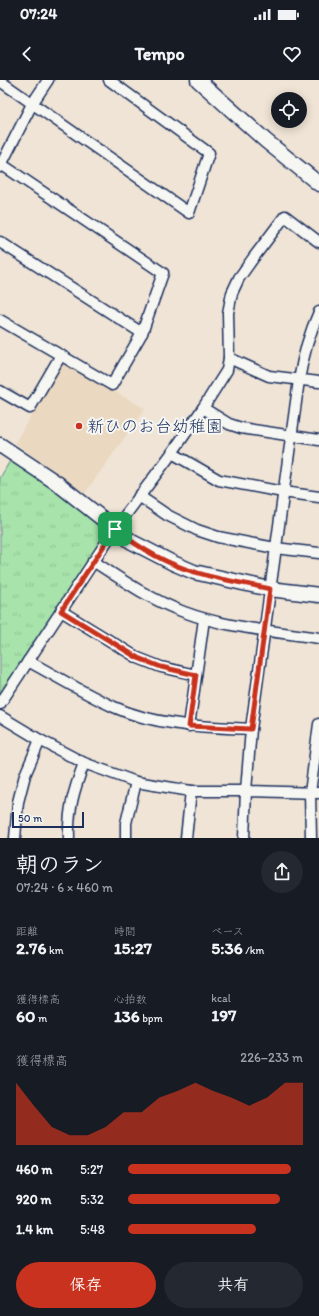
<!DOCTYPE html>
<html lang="ja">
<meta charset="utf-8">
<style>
body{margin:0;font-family:Itim,"Klee One",sans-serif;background:#242831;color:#f1f3f6;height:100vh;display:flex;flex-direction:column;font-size:15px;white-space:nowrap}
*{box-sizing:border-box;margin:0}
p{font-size:13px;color:#9ea1a6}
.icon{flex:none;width:22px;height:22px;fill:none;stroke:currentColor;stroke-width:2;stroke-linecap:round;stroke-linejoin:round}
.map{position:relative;height:758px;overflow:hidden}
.drawer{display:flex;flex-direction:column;background:#171b24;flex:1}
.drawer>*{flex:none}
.fabs{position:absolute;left:271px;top:12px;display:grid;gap:8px}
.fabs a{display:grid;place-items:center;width:36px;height:36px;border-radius:50%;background:#171b24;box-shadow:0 2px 10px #0003;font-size:20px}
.scale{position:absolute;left:12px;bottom:10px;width:72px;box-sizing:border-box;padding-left:4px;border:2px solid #1b2f5e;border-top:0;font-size:11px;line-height:14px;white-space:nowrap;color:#1b2f5e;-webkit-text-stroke:3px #f6f6f2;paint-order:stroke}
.pin{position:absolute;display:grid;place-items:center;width:34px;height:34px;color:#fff;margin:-17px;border-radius:8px;box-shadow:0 2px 6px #0006}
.round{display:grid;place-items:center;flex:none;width:42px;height:42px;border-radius:21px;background:#242831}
.headline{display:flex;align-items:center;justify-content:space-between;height:68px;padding:0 16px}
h1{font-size:22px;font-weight:700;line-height:30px}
.metrics{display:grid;grid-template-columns:repeat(3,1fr);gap:6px;height:68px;padding:4px 16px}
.metrics div{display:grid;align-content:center}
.metrics b{font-size:17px;font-weight:700}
.metrics small{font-size:11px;font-weight:400}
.metrics p{font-size:11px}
.chart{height:112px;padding:8px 16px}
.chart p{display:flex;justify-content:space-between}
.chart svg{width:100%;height:72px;margin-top:4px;fill:#c8321e;opacity:.7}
.button{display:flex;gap:8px;margin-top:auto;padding:8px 16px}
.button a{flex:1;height:46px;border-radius:24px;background:#c8321e;color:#fff;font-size:16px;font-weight:700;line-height:46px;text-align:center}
.button a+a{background:#242831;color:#f1f3f6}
ul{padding:0 16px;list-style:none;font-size:13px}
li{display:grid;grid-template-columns:64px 48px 1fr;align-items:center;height:30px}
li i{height:10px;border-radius:5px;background:#c8321e}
.status{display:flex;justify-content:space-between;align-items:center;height:28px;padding:0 20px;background:#171b24;direction:ltr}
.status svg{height:11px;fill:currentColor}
header{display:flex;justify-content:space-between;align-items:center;height:52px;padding:0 16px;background:#171b24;font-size:18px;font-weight:700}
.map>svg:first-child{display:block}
</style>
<div class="status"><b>07:24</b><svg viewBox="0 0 49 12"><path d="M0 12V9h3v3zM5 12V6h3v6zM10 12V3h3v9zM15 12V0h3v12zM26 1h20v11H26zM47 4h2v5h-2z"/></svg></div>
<header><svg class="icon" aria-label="back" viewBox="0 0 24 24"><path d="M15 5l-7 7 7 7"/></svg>Tempo<svg class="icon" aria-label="heart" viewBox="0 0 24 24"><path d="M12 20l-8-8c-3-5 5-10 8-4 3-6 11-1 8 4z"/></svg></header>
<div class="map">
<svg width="319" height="758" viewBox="0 0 319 758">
<defs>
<pattern id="grass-tufts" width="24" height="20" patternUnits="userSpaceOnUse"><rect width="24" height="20" fill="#a7e3aa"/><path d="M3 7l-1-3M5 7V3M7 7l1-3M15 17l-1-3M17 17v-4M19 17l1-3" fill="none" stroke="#8fc395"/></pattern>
</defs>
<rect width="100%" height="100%" fill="#efe4d5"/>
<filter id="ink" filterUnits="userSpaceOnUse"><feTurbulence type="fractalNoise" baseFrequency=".025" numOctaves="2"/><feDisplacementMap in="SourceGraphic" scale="8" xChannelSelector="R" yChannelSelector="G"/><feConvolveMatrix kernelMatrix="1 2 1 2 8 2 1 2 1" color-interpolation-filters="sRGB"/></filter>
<g filter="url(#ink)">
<path fill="#ead8c0" d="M65,282L145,329L85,413L15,363L61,284Z"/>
<path fill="url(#grass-tufts)" stroke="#618984" d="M11,379L54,408L98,443L101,460L0,614V398Z"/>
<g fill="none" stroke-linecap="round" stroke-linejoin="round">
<defs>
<g id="street">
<path d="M0,1L189,133L209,73L109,0"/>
<path d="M1,84L163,193L142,253"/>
<path d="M0,87L32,24L48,0"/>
<path d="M0,162L142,253L112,305L0,240"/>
<path d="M229,278L269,296L319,302"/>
<path d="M0,311L30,328L61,275"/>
<path d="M203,328L229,344L241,348L319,360"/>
<path d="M172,373L219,400L283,412L319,417"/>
<path d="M139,416L167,435L197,450L218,457L275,468L319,473"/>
<path d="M93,481C122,500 151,520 184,532C226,548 275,551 319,558"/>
<path d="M61,531L138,578L161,587L196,595"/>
<path d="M28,581C56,596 85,614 114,627C155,646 207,647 251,649"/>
<path d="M0,624L115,449L172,373L203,328L227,290L229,278L228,233L232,213L239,198L254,177L285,136L319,162"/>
<path d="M0,636L40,660L84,683L136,702L191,711H246L319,713"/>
<path d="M189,646L204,539"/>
<path d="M15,758L18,722L25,695L40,660"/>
<path d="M69,758C68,729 74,710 84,683"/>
<path d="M126,758V743L136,702"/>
<path d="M186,758L191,711"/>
<path d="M244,758L246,711L251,649L299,300C303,276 309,254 319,232"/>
<path d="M311,758L310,713L319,644"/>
</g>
<g id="secondary">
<path d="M198,0L266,61L319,104"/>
<path d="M0,365L57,403L132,462L173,483L194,492L270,509L319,515"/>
</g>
</defs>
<use href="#street" stroke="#1b2f5e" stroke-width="13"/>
<use href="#secondary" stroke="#1b2f5e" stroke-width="17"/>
<use href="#street" stroke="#f6f6f2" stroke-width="10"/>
<use href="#secondary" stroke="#f6f6f2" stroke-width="14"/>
</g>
</g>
<g fill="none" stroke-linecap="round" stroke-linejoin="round" filter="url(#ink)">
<defs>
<path id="route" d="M115,449C138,467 166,484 195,492C219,500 245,503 270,509L251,649L189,646L196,595L161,587L138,578L61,531Z"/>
</defs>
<use href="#route" stroke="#fff" stroke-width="8"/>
<use href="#route" stroke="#c8321e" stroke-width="5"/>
</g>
<circle fill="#c8321e" stroke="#f6f6f2" stroke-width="1.5" cx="79" cy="346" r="4"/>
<g text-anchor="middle" stroke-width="4" stroke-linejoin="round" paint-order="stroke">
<g font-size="17" fill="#1b2f5e" stroke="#f6f6f2" text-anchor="start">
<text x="87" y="352">新ひのお台幼稚園</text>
</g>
</g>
</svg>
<div class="fabs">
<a><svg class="icon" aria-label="locate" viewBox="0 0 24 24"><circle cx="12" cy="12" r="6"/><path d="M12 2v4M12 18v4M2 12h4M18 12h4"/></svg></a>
</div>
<div class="scale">50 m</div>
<div class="pin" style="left:115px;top:449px;background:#1e9e55"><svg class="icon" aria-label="arrive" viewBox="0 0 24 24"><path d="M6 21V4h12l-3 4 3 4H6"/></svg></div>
</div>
<section class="drawer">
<div class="headline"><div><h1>朝のラン</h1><p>07:24 · 6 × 460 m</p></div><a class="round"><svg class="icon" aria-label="share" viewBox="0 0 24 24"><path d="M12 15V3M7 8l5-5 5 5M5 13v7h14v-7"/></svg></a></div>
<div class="metrics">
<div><p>距離</p><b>2.76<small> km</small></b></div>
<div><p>時間</p><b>15:27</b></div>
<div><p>ペース</p><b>5:36<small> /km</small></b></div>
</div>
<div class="metrics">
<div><p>獲得標高</p><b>60<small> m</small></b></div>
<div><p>心拍数</p><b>136<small> bpm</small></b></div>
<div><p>kcal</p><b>197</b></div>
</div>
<div class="chart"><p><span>獲得標高</span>226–233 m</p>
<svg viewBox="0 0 160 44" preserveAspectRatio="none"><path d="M0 44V6L10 20L20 33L30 38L40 38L50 33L60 24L70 24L80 15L90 11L100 6L110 11L120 15L130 20L140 15L150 6L160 6V44z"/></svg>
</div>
<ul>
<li><b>460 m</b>5:27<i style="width:93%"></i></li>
<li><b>920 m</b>5:32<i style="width:87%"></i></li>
<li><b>1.4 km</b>5:48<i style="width:73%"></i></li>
</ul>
<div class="button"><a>保存</a><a>共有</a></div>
</section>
